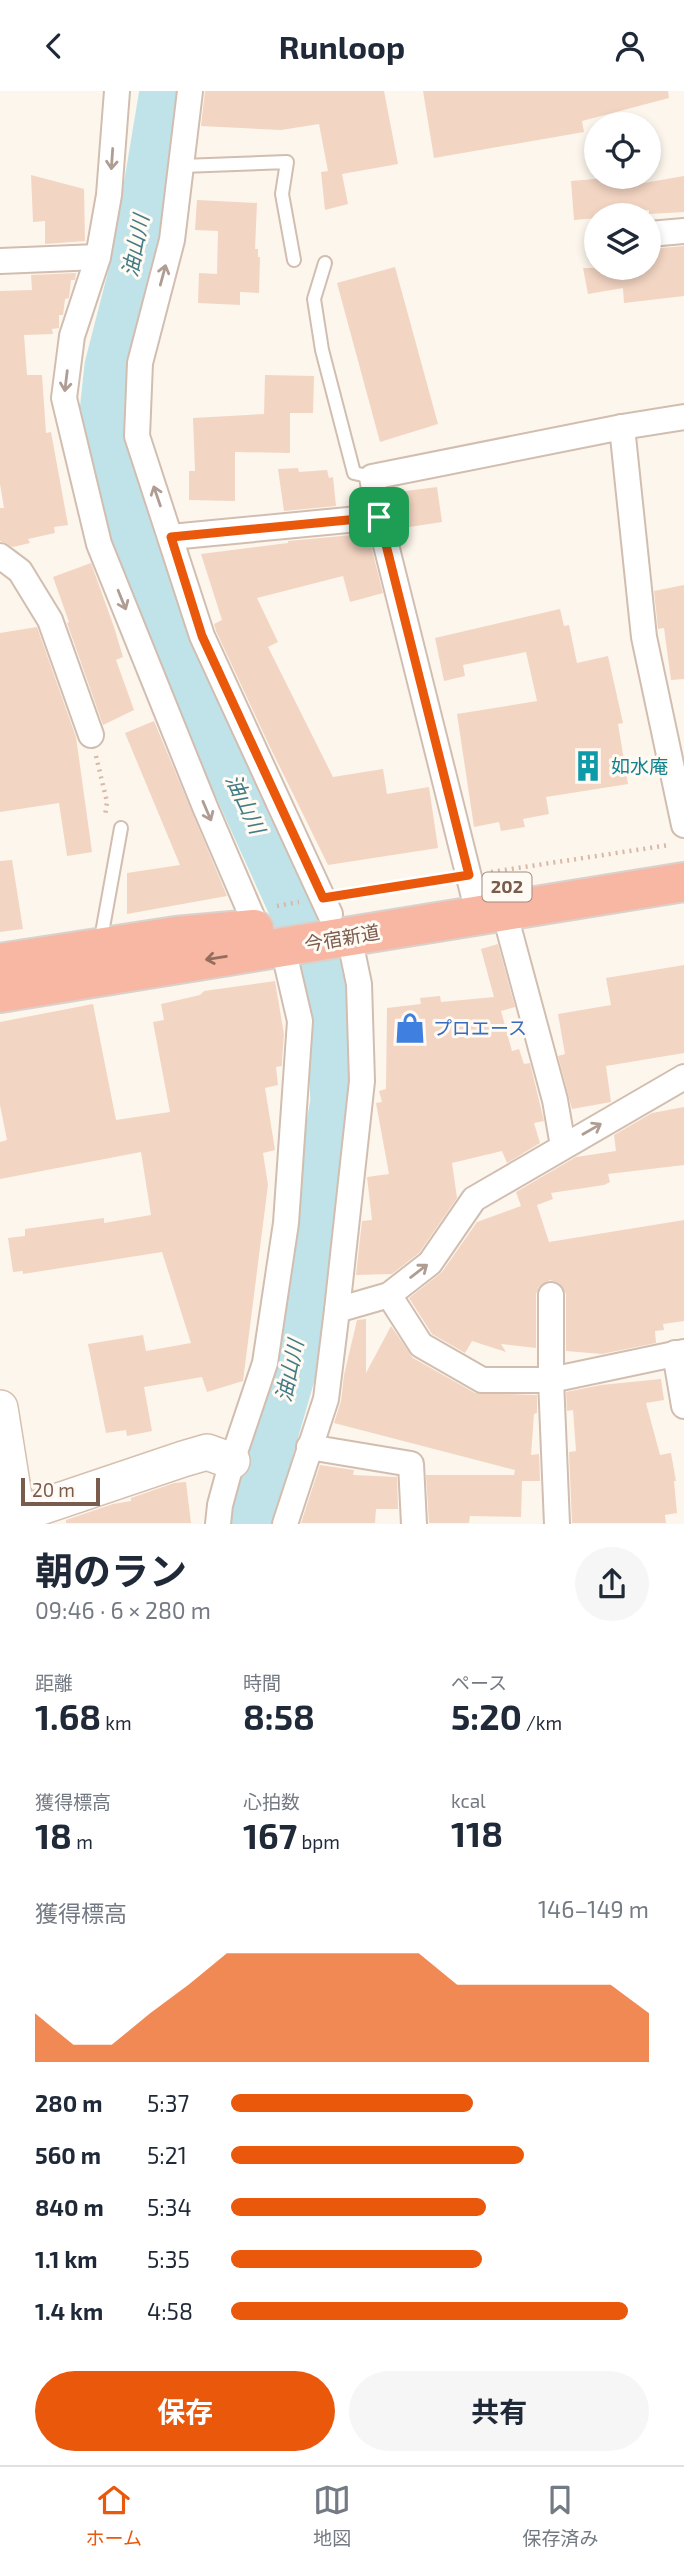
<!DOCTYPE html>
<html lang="ja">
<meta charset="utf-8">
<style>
body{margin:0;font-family:"Exo 2","Noto Sans JP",sans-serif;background:#f6f6f7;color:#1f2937;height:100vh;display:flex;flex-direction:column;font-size:26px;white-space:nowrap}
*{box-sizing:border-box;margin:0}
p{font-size:23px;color:#747a83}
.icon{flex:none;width:38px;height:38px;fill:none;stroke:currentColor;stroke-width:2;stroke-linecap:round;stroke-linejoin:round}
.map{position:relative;height:1433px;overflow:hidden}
.drawer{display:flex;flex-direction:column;background:#fff;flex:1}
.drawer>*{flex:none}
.fabs{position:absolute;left:584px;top:21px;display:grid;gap:14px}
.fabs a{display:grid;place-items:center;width:77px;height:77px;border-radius:50%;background:#fff;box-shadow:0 4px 10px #0003;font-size:35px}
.scale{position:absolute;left:21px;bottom:18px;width:79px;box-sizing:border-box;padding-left:7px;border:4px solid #7a5c4d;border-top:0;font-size:19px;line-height:24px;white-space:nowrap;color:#7a5c4d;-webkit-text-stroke:5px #fffaf3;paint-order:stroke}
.pin{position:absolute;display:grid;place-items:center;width:60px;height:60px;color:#fff;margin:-30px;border-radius:14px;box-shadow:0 4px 10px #0006}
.round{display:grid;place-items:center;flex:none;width:74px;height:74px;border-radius:37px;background:#f6f6f7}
.headline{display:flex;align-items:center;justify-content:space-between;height:119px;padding:0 35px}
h1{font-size:38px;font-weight:700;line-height:52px}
.stats{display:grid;grid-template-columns:repeat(3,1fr);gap:10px;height:119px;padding:7px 35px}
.stats div{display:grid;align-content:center}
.stats b{font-size:35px;font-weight:700}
.stats small{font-size:19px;font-weight:400}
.stats p{font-size:19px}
.chart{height:196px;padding:14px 35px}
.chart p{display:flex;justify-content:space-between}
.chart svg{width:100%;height:126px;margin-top:7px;fill:#ea580c;opacity:.7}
.cta{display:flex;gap:14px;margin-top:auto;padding:14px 35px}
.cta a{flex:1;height:80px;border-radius:42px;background:#ea580c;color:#fff;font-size:28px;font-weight:700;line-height:80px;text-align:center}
.cta a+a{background:#f6f6f7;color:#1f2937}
ul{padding:0 35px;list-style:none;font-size:23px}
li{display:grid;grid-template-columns:112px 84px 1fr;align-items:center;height:52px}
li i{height:18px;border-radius:9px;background:#ea580c}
header{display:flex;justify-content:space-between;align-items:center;height:91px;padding:0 35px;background:#fff;font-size:32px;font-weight:700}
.menu{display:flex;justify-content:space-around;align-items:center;height:98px;border-top:2px solid #e0e1e3;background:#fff;font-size:19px;color:#747a83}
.menu a{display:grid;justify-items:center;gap:4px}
.menu .current{color:#ea580c}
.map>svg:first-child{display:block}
</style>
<header><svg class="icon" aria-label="back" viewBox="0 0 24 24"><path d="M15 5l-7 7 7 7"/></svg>Runloop<svg class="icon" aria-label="person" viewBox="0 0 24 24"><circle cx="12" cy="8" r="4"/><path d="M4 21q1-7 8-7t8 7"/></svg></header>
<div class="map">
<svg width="684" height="1433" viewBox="0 0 684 1433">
<rect width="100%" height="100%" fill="#fdf6ec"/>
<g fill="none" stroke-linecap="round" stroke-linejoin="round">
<path stroke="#bfe3e8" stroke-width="47" d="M163,0L134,174L108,275L103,321L119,401L133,454L214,645L323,885L328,904L334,1010L308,1156L296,1269L253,1418L251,1433"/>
</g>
<g fill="#f3d5c3">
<path d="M205,0H384L398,73L342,83L348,113L325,119L321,81L328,80L319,33L281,39L201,35Z"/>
<path d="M423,0H668L669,7L582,30L584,41L434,67Z"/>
<path d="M31,84L84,98L85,150L45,153V130L33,131Z"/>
<path d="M684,85V121L649,123V119L604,122V124H597V127L574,129L571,90L618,86V90L644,88V92Z"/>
<path d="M197,109L257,112L255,158H258V166H260L259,202L240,201V214L198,212L199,182L217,183L218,140L195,139Z"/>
<path d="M684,155V205L624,212L623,197L588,203L583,177H649V158Z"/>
<path d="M395,176L438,333L380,351L337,192Z"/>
<path d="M76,182L75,189H71L69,207L65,208L63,224H59V237L52,238L53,243L24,244L27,284H42L46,342L51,341L68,434L54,436L55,442L28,448L30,452L13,456L0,450V417H4L0,393V200L32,199L31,184Z"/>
<path d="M265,284L314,285L313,322H290V362L235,361V410L189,409V380H195L193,327L264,323Z"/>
<path d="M298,377L299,381L327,379L329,387L333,386L336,415L284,420L278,378Z"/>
<path d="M437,396L442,431L403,437L398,401Z"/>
<path d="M363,443L367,456L371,455L383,502L350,511L343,485L257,507L278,551L268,556L333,686L383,678L387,703L429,696L438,757L328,774L269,654L216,540L214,533L222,529L201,463L288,452V450Z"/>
<path d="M91,472L114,536L123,566L116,569L134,619L103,634L67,532L69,531L53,486Z"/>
<path d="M684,494V588L671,589L664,537L658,538L654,500Z"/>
<path d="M560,518L564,535L569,534L577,572L608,565L623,632L618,633L628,693L546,706L549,723L523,728L525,736L501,740L499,731L474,736L457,623L537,610L526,561L463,574L465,585L444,590L435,547Z"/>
<path d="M37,536L76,646L92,761L67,765L59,712L0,721V542Z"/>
<path d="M154,630L227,805L127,823V782L180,774L125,642Z"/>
<path d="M12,769L23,838L0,841V770Z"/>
<path d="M498,853L515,916L501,920L512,960L519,958L524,973L530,972L544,1030L534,1032L540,1052L507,1072L502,1060L452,1072L457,1107L419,1162L392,1183L356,1184L362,1130L372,1129L367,1086L389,1083L376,1012L382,1011L379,1000L386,998L387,917L421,913L420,907L440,905L441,911L494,906L481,858Z"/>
<path d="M684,874V962L606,975L611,1011L572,1018L558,965L565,963L558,923L611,914L606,887Z"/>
<path d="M275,890L284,943L282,970V975L276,976L278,994L265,997L275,1059L263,1062L268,1094L243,1290L207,1301L202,1286L144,1296L152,1340L127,1345L126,1339L106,1342L88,1253L143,1244L146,1260L191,1252L162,1161L23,1183V1180L13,1181L8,1147L25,1145V1138L104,1127V1132L151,1124L141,1061L0,1088V1051L7,1049L0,1014V931L93,913L116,1029L170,1021L153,931L164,929L161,913L200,904L204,900Z"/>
<path d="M684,1016V1074L608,1083L610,1091L604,1094L551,1102L553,1108L537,1114L549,1151L684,1129V1230L663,1233L664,1239L655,1240L656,1252L602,1263L566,1260V1203L559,1192L550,1189L539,1196L536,1203V1257L501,1253L506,1261L472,1250L465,1262L432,1243L409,1207L442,1181L477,1131L521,1115L516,1101L576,1066L616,1060L614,1044L652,1022Z"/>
<path d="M366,1228V1282L391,1235L413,1267L475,1302L537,1304V1322L534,1323L531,1364L539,1363L540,1390H522L521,1426L470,1425L469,1432H429L426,1384H514L515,1379L334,1332L341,1310L344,1284L357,1229Z"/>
<path d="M661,1288L664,1309L646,1312L660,1364L671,1362L676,1390H674L677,1422L665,1424L666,1432H572L569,1361L576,1360L573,1319L567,1320L566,1301L601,1294Z"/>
<path d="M320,1374L354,1379L353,1384L397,1386L398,1418H376L375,1432H301Z"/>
<path d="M186,1391L191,1432H66V1429L113,1413L131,1410V1407L174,1392Z"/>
</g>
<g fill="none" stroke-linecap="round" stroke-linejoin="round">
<defs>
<g id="lane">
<path d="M182,75L287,71L282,103L294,169"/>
<path d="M325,172L314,208L322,259L354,382L372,386"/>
<path d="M102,851V842L121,737"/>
</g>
<g id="street">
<path d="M117,0L109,104L98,166L72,245L64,307L99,453L205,716L257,837"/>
<path d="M190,0L172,149L140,272L137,345L202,545L330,823"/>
<path d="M649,143L684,140"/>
<path d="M0,170L98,166"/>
<path d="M622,336L644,546L684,734"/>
<path d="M171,446L379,426"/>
<path d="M0,465L20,480L50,529L91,644"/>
<path d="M473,802L379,426L372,386L622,336L684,326"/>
<path d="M504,820L555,1009L563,1055"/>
<path d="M389,1204L421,1254L482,1289H551L684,1261"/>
<path d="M551,1204V1289L557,1433"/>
<path d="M337,1219L389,1204L430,1172L474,1108L684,986"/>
<path d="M675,1262L684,1315"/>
<path d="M309,1356L411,1373L414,1433"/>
<path d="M218,1433L220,1414L232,1370L265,1272L286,1132L300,930L283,857"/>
<path d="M285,1433L326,1308L337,1219L362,990L359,893L349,845"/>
</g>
<g id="secondary">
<path d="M0,1317L17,1424"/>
<path d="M0,1432L17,1424L183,1368L207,1361L232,1370"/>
</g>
<g id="highway">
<path d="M0,872L176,845L254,838"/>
<path d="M0,902L684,791"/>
</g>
</defs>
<use href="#lane" stroke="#d1beb0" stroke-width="16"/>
<use href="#street" stroke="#d1beb0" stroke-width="28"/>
<use href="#secondary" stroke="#d6c0b0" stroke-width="38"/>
<use href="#highway" stroke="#dad1cd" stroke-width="42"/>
<g stroke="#d9b8a5" stroke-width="4.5" stroke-dasharray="2 5" stroke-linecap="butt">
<path d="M96,665L107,711L105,725"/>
<path d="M491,781L669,754"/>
<path d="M346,804L444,788"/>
<path d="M277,815L299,811"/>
</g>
<use href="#lane" stroke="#fff" stroke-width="12"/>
<use href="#street" stroke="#fff" stroke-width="24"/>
<use href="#secondary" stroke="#fff" stroke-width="35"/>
<use href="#highway" stroke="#f7b7a3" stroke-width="38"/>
</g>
<defs><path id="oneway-shaft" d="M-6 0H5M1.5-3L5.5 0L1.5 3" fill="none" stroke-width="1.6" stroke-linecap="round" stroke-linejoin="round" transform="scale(1.75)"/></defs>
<g stroke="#af9d94">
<use href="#oneway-shaft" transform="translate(112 68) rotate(94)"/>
<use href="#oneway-shaft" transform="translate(163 184) rotate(-75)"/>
<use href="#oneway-shaft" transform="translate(66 290) rotate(97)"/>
<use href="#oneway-shaft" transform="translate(157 405) rotate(-109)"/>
<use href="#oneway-shaft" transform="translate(122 509) rotate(68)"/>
<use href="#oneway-shaft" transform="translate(207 720) rotate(67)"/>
<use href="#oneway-shaft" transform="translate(592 1038) rotate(-30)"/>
<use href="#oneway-shaft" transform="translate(419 1180) rotate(-38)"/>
</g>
<use stroke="#936e5e" href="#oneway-shaft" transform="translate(216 867) rotate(171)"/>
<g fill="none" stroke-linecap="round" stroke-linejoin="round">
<defs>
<path id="route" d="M379,426L469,784L323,807L202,545L171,446Z"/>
</defs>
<use href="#route" stroke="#fff" stroke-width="14"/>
<use href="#route" stroke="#ea580c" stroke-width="9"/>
</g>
<defs>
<symbol id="building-bare" viewBox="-9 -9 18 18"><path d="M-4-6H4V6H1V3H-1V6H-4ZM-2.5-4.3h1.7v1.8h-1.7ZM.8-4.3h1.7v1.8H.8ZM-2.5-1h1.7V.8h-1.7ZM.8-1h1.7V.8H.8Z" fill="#0f9aa8" stroke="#fffaf3" stroke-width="2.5" paint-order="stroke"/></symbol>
<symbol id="shop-bare" viewBox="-9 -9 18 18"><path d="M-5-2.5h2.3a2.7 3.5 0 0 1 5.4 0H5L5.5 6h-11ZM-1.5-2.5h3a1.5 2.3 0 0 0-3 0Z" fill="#3f7fe0" stroke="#fffaf3" stroke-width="2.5" paint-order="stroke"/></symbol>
</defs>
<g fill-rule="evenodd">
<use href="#building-bare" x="566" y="653" width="44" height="44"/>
<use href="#shop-bare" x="388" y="915" width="44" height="44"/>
</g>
<g text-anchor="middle" stroke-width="6" stroke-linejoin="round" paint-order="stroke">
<rect fill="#fffaf3" stroke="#a28b7f" stroke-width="2" x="482.5" y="781.5" width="49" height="29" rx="5"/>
<g font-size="18" font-weight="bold" fill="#7a5c4d">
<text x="507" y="802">202</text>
</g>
<g font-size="19" fill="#0d838f" stroke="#fffaf3" text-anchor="start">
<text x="611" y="682">如水庵</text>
</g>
<g font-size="19" fill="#7a5c4d" stroke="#fffaf3">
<text transform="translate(342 847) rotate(-10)" y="7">今宿新道</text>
</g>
<g font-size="19" fill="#366cbe" stroke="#fffaf3" text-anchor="start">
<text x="433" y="944">プロエース</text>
</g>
<g font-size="21" font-style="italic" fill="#437c86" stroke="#fffaf3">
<text transform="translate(136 155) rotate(-79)" y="7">油山川</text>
<text transform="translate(245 713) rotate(65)" y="7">油山川</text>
<text transform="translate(290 1280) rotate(-78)" y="7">油山川</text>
</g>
</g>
</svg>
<div class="fabs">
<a><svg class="icon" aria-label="locate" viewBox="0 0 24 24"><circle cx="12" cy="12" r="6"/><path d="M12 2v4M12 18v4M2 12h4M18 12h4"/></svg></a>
<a><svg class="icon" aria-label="layers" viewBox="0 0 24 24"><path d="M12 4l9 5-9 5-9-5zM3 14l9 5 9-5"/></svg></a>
</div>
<div class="scale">20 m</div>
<div class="pin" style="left:379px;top:426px;background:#1e9e55"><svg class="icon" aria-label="arrive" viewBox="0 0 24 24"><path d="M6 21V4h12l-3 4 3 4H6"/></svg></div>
</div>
<section class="drawer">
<div class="headline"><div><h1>朝のラン</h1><p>09:46 · 6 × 280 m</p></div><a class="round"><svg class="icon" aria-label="share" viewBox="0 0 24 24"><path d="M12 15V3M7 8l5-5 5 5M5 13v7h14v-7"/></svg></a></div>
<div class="stats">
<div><p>距離</p><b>1.68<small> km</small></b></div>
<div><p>時間</p><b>8:58</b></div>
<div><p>ペース</p><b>5:20<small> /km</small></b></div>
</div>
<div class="stats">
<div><p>獲得標高</p><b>18<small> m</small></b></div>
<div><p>心拍数</p><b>167<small> bpm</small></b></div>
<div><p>kcal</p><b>118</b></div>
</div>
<div class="chart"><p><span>獲得標高</span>146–149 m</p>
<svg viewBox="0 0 160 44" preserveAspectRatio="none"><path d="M0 44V27L10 38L20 38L30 27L40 17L50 6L60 6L70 6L80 6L90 6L100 6L110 17L120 17L130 17L140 17L150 17L160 27V44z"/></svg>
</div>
<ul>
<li><b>280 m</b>5:37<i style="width:58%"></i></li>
<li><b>560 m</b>5:21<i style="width:70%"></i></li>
<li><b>840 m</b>5:34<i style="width:61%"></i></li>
<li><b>1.1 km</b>5:35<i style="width:60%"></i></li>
<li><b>1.4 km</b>4:58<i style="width:95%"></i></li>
</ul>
<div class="cta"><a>保存</a><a>共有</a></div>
</section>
<nav class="menu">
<a class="current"><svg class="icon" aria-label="home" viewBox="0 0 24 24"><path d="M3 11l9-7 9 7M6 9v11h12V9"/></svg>ホーム</a>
<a><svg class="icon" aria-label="map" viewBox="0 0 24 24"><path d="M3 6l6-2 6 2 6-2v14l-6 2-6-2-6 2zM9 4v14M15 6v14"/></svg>地図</a>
<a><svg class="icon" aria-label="saved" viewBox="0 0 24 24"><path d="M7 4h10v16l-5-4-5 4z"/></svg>保存済み</a>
</nav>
